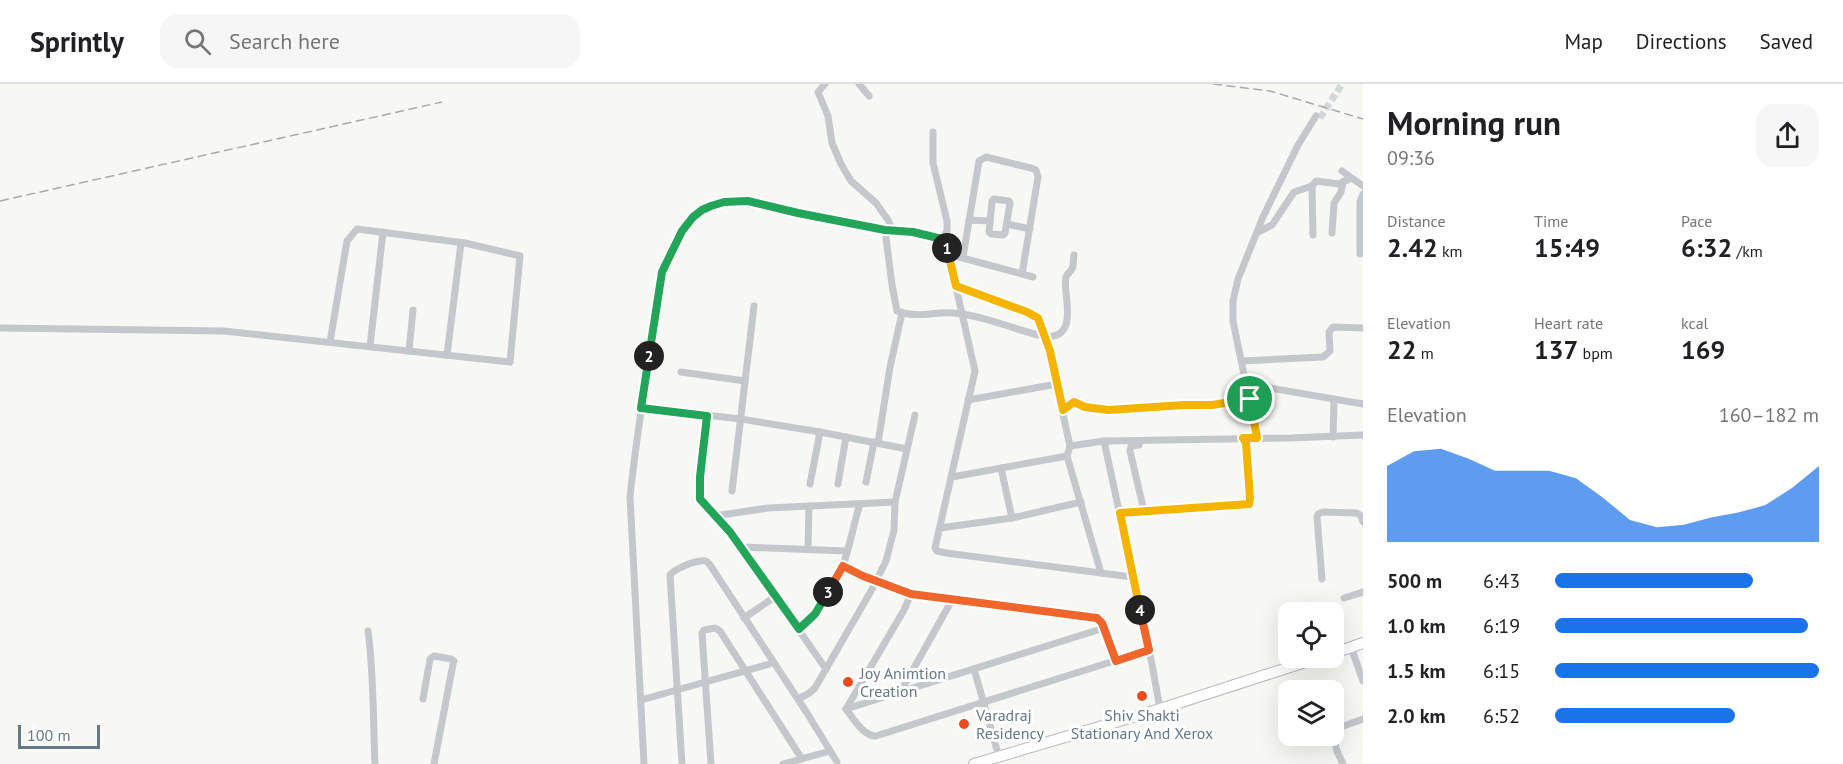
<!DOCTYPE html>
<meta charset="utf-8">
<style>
body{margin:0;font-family:"PT Sans",sans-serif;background:#f6f6f6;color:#202124;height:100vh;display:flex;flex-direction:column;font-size:22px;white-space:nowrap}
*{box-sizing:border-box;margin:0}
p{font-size:20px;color:#757577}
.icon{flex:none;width:33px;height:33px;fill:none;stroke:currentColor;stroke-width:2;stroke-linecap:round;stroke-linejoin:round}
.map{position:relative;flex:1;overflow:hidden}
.details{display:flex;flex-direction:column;background:#fff;width:480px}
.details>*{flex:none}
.fabs{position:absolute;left:1278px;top:518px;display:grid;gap:12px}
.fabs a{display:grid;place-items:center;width:66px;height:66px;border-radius:12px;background:#fff;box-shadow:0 6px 24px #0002;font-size:30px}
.scale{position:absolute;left:18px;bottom:15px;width:82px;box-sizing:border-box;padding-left:6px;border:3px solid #647887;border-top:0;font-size:16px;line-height:21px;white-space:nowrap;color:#647887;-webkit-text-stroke:4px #fff;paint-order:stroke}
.pin{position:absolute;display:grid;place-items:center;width:51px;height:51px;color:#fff;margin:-26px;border:3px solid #fff;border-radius:50%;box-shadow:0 2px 6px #0007}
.km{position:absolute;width:30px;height:30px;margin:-15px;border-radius:50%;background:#222;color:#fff;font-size:16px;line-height:30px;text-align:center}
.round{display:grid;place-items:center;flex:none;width:63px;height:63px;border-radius:18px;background:#f6f6f6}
.overview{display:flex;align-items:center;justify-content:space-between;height:102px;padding:0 24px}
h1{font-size:33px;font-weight:700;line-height:45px}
.metrics{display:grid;grid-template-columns:repeat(3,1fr);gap:9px;height:102px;padding:6px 24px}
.metrics div{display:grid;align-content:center}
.metrics b{font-size:26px;font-weight:700}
.metrics small{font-size:16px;font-weight:400}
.metrics p{font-size:16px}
.chart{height:168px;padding:12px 24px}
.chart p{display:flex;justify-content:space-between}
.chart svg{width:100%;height:108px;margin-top:6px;fill:#1a73e8;opacity:.7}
ul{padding:0 24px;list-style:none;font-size:20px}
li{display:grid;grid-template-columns:96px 72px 1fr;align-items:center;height:45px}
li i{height:15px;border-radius:8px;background:#1a73e8}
header{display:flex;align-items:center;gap:36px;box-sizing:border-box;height:84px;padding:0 30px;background:#fff;border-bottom:2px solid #e0e0e0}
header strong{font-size:28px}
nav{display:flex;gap:33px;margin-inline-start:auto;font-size:21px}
.search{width:420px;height:54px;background:#f6f6f6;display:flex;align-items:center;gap:15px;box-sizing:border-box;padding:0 21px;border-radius:18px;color:#757577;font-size:22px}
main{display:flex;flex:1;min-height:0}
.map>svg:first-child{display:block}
</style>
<header>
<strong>Sprintly</strong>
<div class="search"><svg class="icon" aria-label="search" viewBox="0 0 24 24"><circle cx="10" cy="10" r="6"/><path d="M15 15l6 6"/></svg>Search here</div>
<nav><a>Map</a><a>Directions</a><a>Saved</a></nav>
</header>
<main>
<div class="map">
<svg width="1363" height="680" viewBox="0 0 1363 680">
<rect width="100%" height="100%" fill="#f7f7f4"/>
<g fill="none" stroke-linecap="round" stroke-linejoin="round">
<path stroke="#d2d7d9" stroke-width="7" stroke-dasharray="7 3.5" stroke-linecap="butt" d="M1320,34L1342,0"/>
<defs>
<g id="highway">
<path d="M1334,569L1363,559"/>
<path d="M974,680L1160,625L1321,573"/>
</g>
</defs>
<use href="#highway" stroke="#b6babd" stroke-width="12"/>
<g stroke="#c4c8cc" stroke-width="7">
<path d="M825,0L818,8L828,32L832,59L841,80L851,97L876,119L888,136L893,146"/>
<path d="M859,0L869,12"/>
<path d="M933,48V79L947,137V147L942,155"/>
<path d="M1342,87L1363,102"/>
<path d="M994,115L1009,117L1010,119L1005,149L1003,151L991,150L989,148L992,117Z"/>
<path d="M969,136L990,137"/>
<path d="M1007,140L1030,145"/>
<path d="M885,146L892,201L897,227C916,235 935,227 954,229C986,232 1015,246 1046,253C1081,253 1062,209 1066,193C1067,189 1070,189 1072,185C1074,181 1073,176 1074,171"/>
<path d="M1258,148L1272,141L1294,108L1312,102"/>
<path d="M1332,149L1334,119L1341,108L1343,98"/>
<path d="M1313,151L1312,102L1316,97L1339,100L1351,94"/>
<path d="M948,170L1033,193"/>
<path d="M1360,170V118L1363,110"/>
<path d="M963,173L979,77L986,73L1031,84L1036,86L1038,93L1022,190"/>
<path d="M956,202L1027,228L1038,234L1046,253L1070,362L1067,372L1101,489"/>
<path d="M0,244L224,247L510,278L520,172L465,159L357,145L347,157L330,258"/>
<path d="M370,262L383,148"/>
<path d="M409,267L413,226"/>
<path d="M447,271L461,159"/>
<path d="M1242,277L1323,273L1330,267L1329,248L1333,243L1363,244"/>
<path d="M681,288L745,297"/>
<path d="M1247,300L1363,320"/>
<path d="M968,316L1057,300"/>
<path d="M641,324L741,335L820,348L907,365"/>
<path d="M1063,326L1074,318L1085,323L1108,326L1184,321H1212L1250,315"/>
<path d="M707,332L700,393V415L741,463L826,585"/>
<path d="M1333,353L1334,315"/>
<path d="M1257,354L1233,237V217L1238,195L1263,133L1298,61L1316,32"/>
<path d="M1104,357L1152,580L1160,625"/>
<path d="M878,359L890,283L902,229"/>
<path d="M1139,361L1131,362L1130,367L1144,427"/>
<path d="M1070,362L1104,357L1290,354L1363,351"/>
<path d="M1001,384L1012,434"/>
<path d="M952,393L1067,372"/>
<path d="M866,398L874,358"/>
<path d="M810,400L820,348"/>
<path d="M838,400L846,353"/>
<path d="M732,407L754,222"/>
<path d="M1120,429L1249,420L1250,415L1246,359L1243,354"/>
<path d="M714,432L768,424L895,418"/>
<path d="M940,444L1012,434L1081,418"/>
<path d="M741,463L846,467"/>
<path d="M808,465L809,422"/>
<path d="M843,482L863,492L911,510L1097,534L1102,539L1116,577"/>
<path d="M1322,495L1317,433L1318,430L1323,428L1357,429L1361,432L1363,438"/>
<path d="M911,510L904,526L846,625C854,635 863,652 876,652L1149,566"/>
<path d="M1344,514L1363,508"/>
<path d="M744,534L776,512"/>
<path d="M799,545C817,528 832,507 842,484C850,464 853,441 860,420"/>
<path d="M368,547C374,590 373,637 375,680"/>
<path d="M1351,563L1363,597"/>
<path d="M974,585L999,673"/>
<path d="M901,607L952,516"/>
<path d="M423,615L430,575L434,572L451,575L454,577L453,580L434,680"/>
<path d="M798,615L808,610L815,604L871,507L886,477L894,446L895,418L915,331"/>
<path d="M641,616L773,579"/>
<path d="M846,625L1104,544"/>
<path d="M1334,648L1338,644L1363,635"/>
<path d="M1333,651L1337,667L1343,680"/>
<path d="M644,680L630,413C635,363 643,313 651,263C654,238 654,211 662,187C669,166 683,138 701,126C708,122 716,120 723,119C751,112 796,128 826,134C864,142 904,146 942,155L946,159L975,287L935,464L937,467L946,469L1132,493"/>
<path d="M682,680L670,491C674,485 694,477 702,477C707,476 707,478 710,481L807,629L837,678"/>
<path d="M711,680L702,549L704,546L715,544L720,547L802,675"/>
<path d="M783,680L830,667"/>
</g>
<use href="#highway" stroke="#fff" stroke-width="10"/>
<g stroke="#a4abb1" stroke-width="1.5" stroke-dasharray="9 4.5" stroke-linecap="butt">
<path d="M1213,0L1270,7L1363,35"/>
<path d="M0,117L442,18"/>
</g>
</g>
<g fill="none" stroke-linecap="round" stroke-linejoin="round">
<defs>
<path id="split-1" d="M947,164L956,202L1027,228L1038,234L1050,267L1063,326L1074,318L1085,323L1108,326L1184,321H1212L1250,315"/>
<path id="split-2" d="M649,272L662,188L682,147L693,133L702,126L711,122L724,118L748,117L798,129L885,146L913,148L942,155L946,159L947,164"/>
<path id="split-3" d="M649,272L641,324L707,332L700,393V415L730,448L799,545L815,530L828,508"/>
<path id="split-4" d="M828,508L843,482L863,492L911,510L1097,534L1102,539L1116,577L1149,566L1140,526"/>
<path id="split-5" d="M1140,526L1120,429L1249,420L1250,414L1246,359L1243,354H1257L1250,315"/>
</defs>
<use href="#split-1" stroke="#fff" stroke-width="12"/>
<use href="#split-2" stroke="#fff" stroke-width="12"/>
<use href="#split-3" stroke="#fff" stroke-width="12"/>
<use href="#split-4" stroke="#fff" stroke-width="12"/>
<use href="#split-5" stroke="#fff" stroke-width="12"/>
<use href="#split-1" stroke="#f5b400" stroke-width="8"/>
<use href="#split-2" stroke="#22a559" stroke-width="8"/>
<use href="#split-3" stroke="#22a559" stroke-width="8"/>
<use href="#split-4" stroke="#f0652b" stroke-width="8"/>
<use href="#split-5" stroke="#f5b400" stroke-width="8"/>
</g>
<g fill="#ec4b1e" stroke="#fff" stroke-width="2">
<circle cx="848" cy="598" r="6"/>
<circle cx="1142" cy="612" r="6"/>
<circle cx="964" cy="640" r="6"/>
</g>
<g text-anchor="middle" stroke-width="6" stroke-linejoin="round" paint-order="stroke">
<g font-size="16" fill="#647887" stroke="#fff" text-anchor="start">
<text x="860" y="595">Joy Animtion<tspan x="860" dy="18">Creation</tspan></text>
<text x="976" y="637">Varadraj<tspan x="976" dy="18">Residency</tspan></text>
<text x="1142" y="637" text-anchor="middle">Shiv Shakti<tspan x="1142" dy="18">Stationary And Xerox</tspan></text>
</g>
</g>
</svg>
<div class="fabs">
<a><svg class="icon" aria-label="locate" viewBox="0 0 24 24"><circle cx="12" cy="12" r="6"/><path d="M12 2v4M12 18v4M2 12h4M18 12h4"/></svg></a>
<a><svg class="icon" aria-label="layers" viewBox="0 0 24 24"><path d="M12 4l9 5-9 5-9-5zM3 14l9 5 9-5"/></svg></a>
</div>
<div class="scale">100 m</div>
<div class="pin" style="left:1250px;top:315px;background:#1e9e55"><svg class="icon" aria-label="arrive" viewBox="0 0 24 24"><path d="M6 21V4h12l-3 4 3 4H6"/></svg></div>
<b class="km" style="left:947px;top:164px">1</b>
<b class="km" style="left:649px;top:272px">2</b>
<b class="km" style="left:828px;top:508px">3</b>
<b class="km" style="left:1140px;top:526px">4</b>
</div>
<section class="details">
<div class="overview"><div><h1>Morning run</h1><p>09:36</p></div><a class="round"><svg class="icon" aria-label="share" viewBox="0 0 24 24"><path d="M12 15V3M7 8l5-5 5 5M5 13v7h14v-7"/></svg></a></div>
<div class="metrics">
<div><p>Distance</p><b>2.42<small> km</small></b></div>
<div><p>Time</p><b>15:49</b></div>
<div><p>Pace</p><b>6:32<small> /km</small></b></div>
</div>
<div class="metrics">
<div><p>Elevation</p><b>22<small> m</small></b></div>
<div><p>Heart rate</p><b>137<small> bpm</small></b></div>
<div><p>kcal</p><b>169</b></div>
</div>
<div class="chart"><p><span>Elevation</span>160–182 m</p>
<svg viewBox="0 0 160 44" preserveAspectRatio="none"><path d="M0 44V13L10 7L20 6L30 10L40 15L50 15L60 15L70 18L80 26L90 35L100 38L110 37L120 34L130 32L140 29L150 22L160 13V44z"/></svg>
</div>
<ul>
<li><b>500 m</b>6:43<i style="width:75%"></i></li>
<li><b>1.0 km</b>6:19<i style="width:96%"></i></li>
<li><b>1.5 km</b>6:15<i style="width:100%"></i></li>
<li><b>2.0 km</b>6:52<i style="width:68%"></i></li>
</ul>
</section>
</main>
